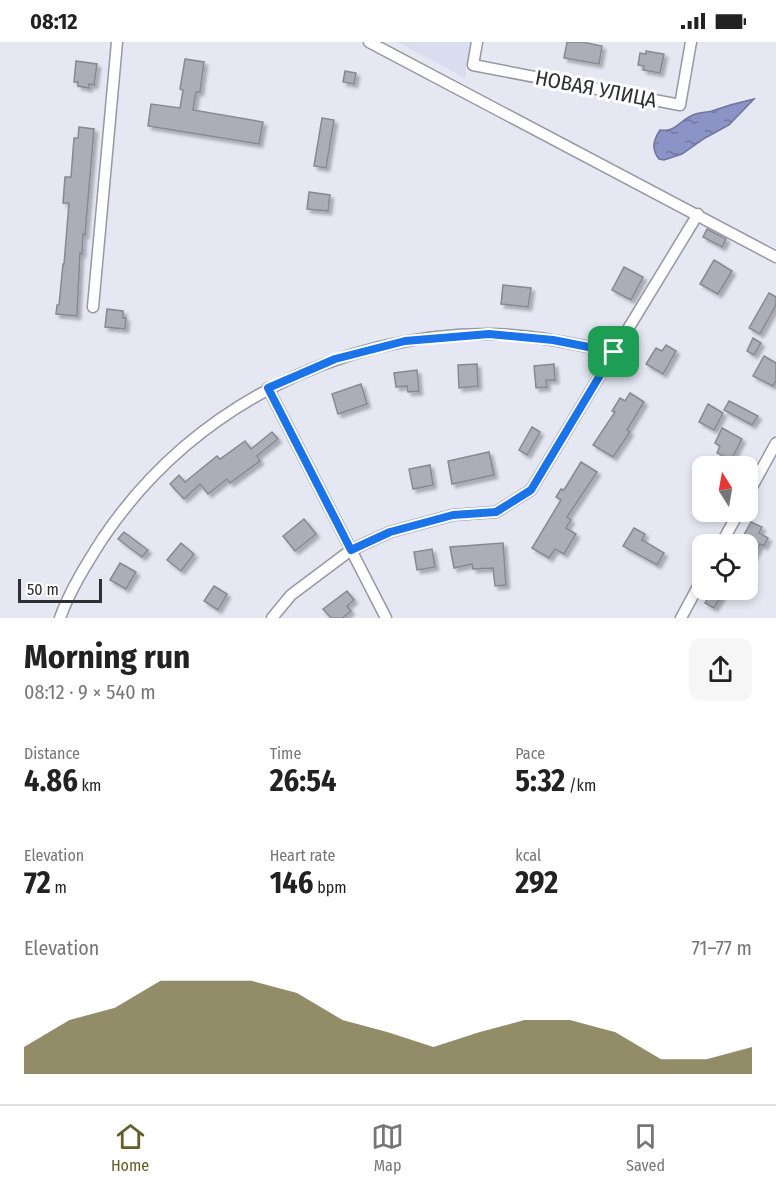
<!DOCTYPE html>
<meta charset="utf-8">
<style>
body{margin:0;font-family:"Fira Sans Condensed",sans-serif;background:#f6f6f6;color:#222;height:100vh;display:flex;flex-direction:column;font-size:22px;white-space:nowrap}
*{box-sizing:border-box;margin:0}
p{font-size:20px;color:#767676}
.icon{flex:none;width:33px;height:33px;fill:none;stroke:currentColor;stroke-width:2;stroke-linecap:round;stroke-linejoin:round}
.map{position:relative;height:576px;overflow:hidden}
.side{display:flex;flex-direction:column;background:#fff;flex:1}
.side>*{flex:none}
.needle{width:39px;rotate:349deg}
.buttons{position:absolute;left:692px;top:414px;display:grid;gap:12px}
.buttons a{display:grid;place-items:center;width:66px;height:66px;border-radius:12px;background:#fff;box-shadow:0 3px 9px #0003;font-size:30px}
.scale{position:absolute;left:18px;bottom:15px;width:84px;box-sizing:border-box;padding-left:6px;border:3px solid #2e2f33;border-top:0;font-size:16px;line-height:21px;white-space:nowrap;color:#2e2f33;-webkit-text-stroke:4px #fff;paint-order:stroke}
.pin{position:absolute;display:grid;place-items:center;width:51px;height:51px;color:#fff;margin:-26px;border-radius:12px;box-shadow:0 3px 9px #0006}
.round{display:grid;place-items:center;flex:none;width:63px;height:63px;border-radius:12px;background:#f6f6f6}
.summary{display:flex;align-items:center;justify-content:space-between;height:102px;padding:0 24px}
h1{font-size:33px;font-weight:700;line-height:45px}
.metrics{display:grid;grid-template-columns:repeat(3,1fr);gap:9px;height:102px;padding:6px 24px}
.metrics div{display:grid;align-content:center}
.metrics b{font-size:30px;font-weight:700}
.metrics small{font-size:16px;font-weight:400}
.metrics p{font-size:16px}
.chart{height:168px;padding:12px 24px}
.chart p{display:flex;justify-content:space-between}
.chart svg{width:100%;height:108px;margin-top:6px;fill:#645d29;opacity:.7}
.status{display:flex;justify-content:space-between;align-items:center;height:42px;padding:0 30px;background:#fff;direction:ltr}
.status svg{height:16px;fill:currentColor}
.dock{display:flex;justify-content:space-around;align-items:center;height:84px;border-top:2px solid #e0e0e0;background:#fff;font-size:16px;color:#767676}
.dock a{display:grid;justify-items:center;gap:3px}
.dock .on{color:#645d29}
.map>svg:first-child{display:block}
</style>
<div class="status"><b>08:12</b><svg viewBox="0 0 49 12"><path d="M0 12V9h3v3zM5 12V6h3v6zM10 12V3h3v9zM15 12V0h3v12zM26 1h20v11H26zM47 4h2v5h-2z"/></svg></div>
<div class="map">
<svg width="776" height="576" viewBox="0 0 776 576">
<defs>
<pattern id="water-ripples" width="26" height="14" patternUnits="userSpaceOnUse" patternTransform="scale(1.5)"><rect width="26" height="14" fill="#8b93c7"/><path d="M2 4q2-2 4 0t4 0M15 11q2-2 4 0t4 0" fill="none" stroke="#7278a2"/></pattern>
<filter id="shadow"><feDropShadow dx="3.5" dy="3.5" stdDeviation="1.5" flood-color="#0004"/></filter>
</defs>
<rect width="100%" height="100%" fill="#e5e7f2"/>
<path fill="#daddef" d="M397,0H470L465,36Z"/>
<path fill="url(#water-ripples)" stroke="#6f759b" stroke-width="1.5" d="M754,57L729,83L705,96L682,112L664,118L659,117C651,107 653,99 660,88C674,90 677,82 689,75C697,70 704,71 712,69C726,64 740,60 754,57Z"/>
<g fill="#abadb7" stroke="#878992" stroke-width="1.5" filter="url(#shadow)">
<path d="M567,0H582L602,4L599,22L564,16Z"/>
<path d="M646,9L664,12L660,31L643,28L644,24L638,23L640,11L646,12Z"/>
<path d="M185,17L204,20L200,50H196L193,68L263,80L259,102L148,84L151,62L180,66L183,48L180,47Z"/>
<path d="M76,19L97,22L94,43L89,42V46L78,44V40H74Z"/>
<path d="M345,29L356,31L354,42L343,40Z"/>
<path d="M322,76L334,78L326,126L314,124Z"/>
<path d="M79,85L94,87L85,193L83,192L82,212L80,211L77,274L56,272L57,263H59L63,222H64L69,161H63L65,135H71L74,96H78Z"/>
<path d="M309,150L330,153L328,169L307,167Z"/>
<path d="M707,187L726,197L722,205L703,195Z"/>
<path d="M714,218L732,229L718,252L700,242Z"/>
<path d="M624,225L643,235L631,258L612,248Z"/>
<path d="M503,243L531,246L528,265L501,262Z"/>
<path d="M769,251L776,255V263L760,292L749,286Z"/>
<path d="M107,267L123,269V276H126L125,287L105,285Z"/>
<path d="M753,296L761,301L754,313L747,309Z"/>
<path d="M666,303L676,309L663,332L646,322L656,306L662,309Z"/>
<path d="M764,314L776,321V339L773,344L753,334Z"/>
<path d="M477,322L478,344L459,346L458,323Z"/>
<path d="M554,322L555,338H546L547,345L536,346L534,324Z"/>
<path d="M417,328L419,349L408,350L407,344L396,345L394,331Z"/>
<path d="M361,342L367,362L338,372L332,352Z"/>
<path d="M630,351L644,360L627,388L630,390L613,415L593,403L615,370L612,369L620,356L625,359Z"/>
<path d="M729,359L758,374L752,383L724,368Z"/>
<path d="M708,362L723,371L714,388L699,380Z"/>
<path d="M532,385L540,390L527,413L519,408Z"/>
<path d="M722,386L742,397L731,418L717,411L720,404L715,401Z"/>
<path d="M272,390L278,397L257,414L260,419L230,441L227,437L208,452L200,442L184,457L170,442L179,433L185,440L217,414L220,417L245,399L251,407Z"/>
<path d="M489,410L494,433L452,442L448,419Z"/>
<path d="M581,420L597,430L567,475L571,478L566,486L576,492L564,512L555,507L549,516L532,506L561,458L556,455L561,447L564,448Z"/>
<path d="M430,423L433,443L413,447L409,427Z"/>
<path d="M304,477L316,492L295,509L283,494Z"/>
<path d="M751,480L762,485L759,491L768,496L764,504L760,502L747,526V502H739Z"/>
<path d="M634,486L645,492L642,498L664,511L657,523L623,504Z"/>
<path d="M124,490L148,508L142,515L118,497Z"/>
<path d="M181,501L194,512L181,529L167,518Z"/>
<path d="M503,501L506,543L495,544L493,526L473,527L472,522L454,526L450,505Z"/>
<path d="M432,507L435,525L417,528L414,510Z"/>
<path d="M120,521L136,530L126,547L110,538Z"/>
<path d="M214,544L227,552L218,568L204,559Z"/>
<path d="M712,548L722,553L714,566L705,561Z"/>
<path d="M347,549L354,558L347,564L351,569L342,576H331L323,567Z"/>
</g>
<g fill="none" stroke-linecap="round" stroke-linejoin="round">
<defs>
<g id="minor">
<path d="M369,0L776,215"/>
<path d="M477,0L473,23L680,63L691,0"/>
<path d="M93,265L117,0"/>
<path d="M268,346L386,576"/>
<path d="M747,454L776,401"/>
<path d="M721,502L739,470"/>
<path d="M60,576C70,548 87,521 103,496C189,369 335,292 489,292C531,292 573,302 614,310L698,172"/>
<path d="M272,576L291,553L351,508L390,490L453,473L496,470L531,448L614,310"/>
<path d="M681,576L702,537"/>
</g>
</defs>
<use href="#minor" stroke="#9698a2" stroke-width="13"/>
<use href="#minor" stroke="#fff" stroke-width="10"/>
</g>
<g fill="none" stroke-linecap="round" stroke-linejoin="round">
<defs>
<path id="route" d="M489,292L553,298L614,310L531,448L496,470L453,473L390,490L351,508L268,346L335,317L405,299Z"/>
</defs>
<use href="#route" stroke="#fff" stroke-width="12"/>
<use href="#route" stroke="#1a73e8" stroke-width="8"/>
</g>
<g text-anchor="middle" stroke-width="6" stroke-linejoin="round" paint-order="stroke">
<g font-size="21" fill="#2e2f33" stroke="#fff">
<text transform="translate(596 47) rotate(11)" y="7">НОВАЯ УЛИЦА</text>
</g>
</g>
</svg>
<div class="buttons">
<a><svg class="needle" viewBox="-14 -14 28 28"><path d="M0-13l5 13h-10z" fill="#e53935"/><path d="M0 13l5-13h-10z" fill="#767676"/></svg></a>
<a><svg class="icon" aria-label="locate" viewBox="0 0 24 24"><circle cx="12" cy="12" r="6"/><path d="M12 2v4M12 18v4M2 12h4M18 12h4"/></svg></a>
</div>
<div class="scale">50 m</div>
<div class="pin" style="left:614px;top:310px;background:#1e9e55"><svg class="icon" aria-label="arrive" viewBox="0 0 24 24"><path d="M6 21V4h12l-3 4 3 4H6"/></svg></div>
</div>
<section class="side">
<div class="summary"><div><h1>Morning run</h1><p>08:12 · 9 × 540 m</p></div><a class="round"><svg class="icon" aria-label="share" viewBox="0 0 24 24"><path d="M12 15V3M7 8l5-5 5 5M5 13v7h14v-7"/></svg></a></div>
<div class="metrics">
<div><p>Distance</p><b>4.86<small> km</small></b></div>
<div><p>Time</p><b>26:54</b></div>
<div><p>Pace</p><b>5:32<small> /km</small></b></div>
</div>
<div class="metrics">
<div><p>Elevation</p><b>72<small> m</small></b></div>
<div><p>Heart rate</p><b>146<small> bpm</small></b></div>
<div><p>kcal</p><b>292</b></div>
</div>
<div class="chart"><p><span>Elevation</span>71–77 m</p>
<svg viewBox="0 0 160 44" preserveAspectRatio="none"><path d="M0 44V33L10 22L20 17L30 6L40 6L50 6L60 11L70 22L80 27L90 33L100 27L110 22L120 22L130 27L140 38L150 38L160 33V44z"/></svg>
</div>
</section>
<nav class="dock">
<a class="on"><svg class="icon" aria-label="home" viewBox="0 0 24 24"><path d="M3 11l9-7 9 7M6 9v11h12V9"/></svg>Home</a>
<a><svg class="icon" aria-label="map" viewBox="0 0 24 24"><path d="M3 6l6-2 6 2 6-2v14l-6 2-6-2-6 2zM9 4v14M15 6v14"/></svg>Map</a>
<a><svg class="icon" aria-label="saved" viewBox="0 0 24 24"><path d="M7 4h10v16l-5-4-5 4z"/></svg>Saved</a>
</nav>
